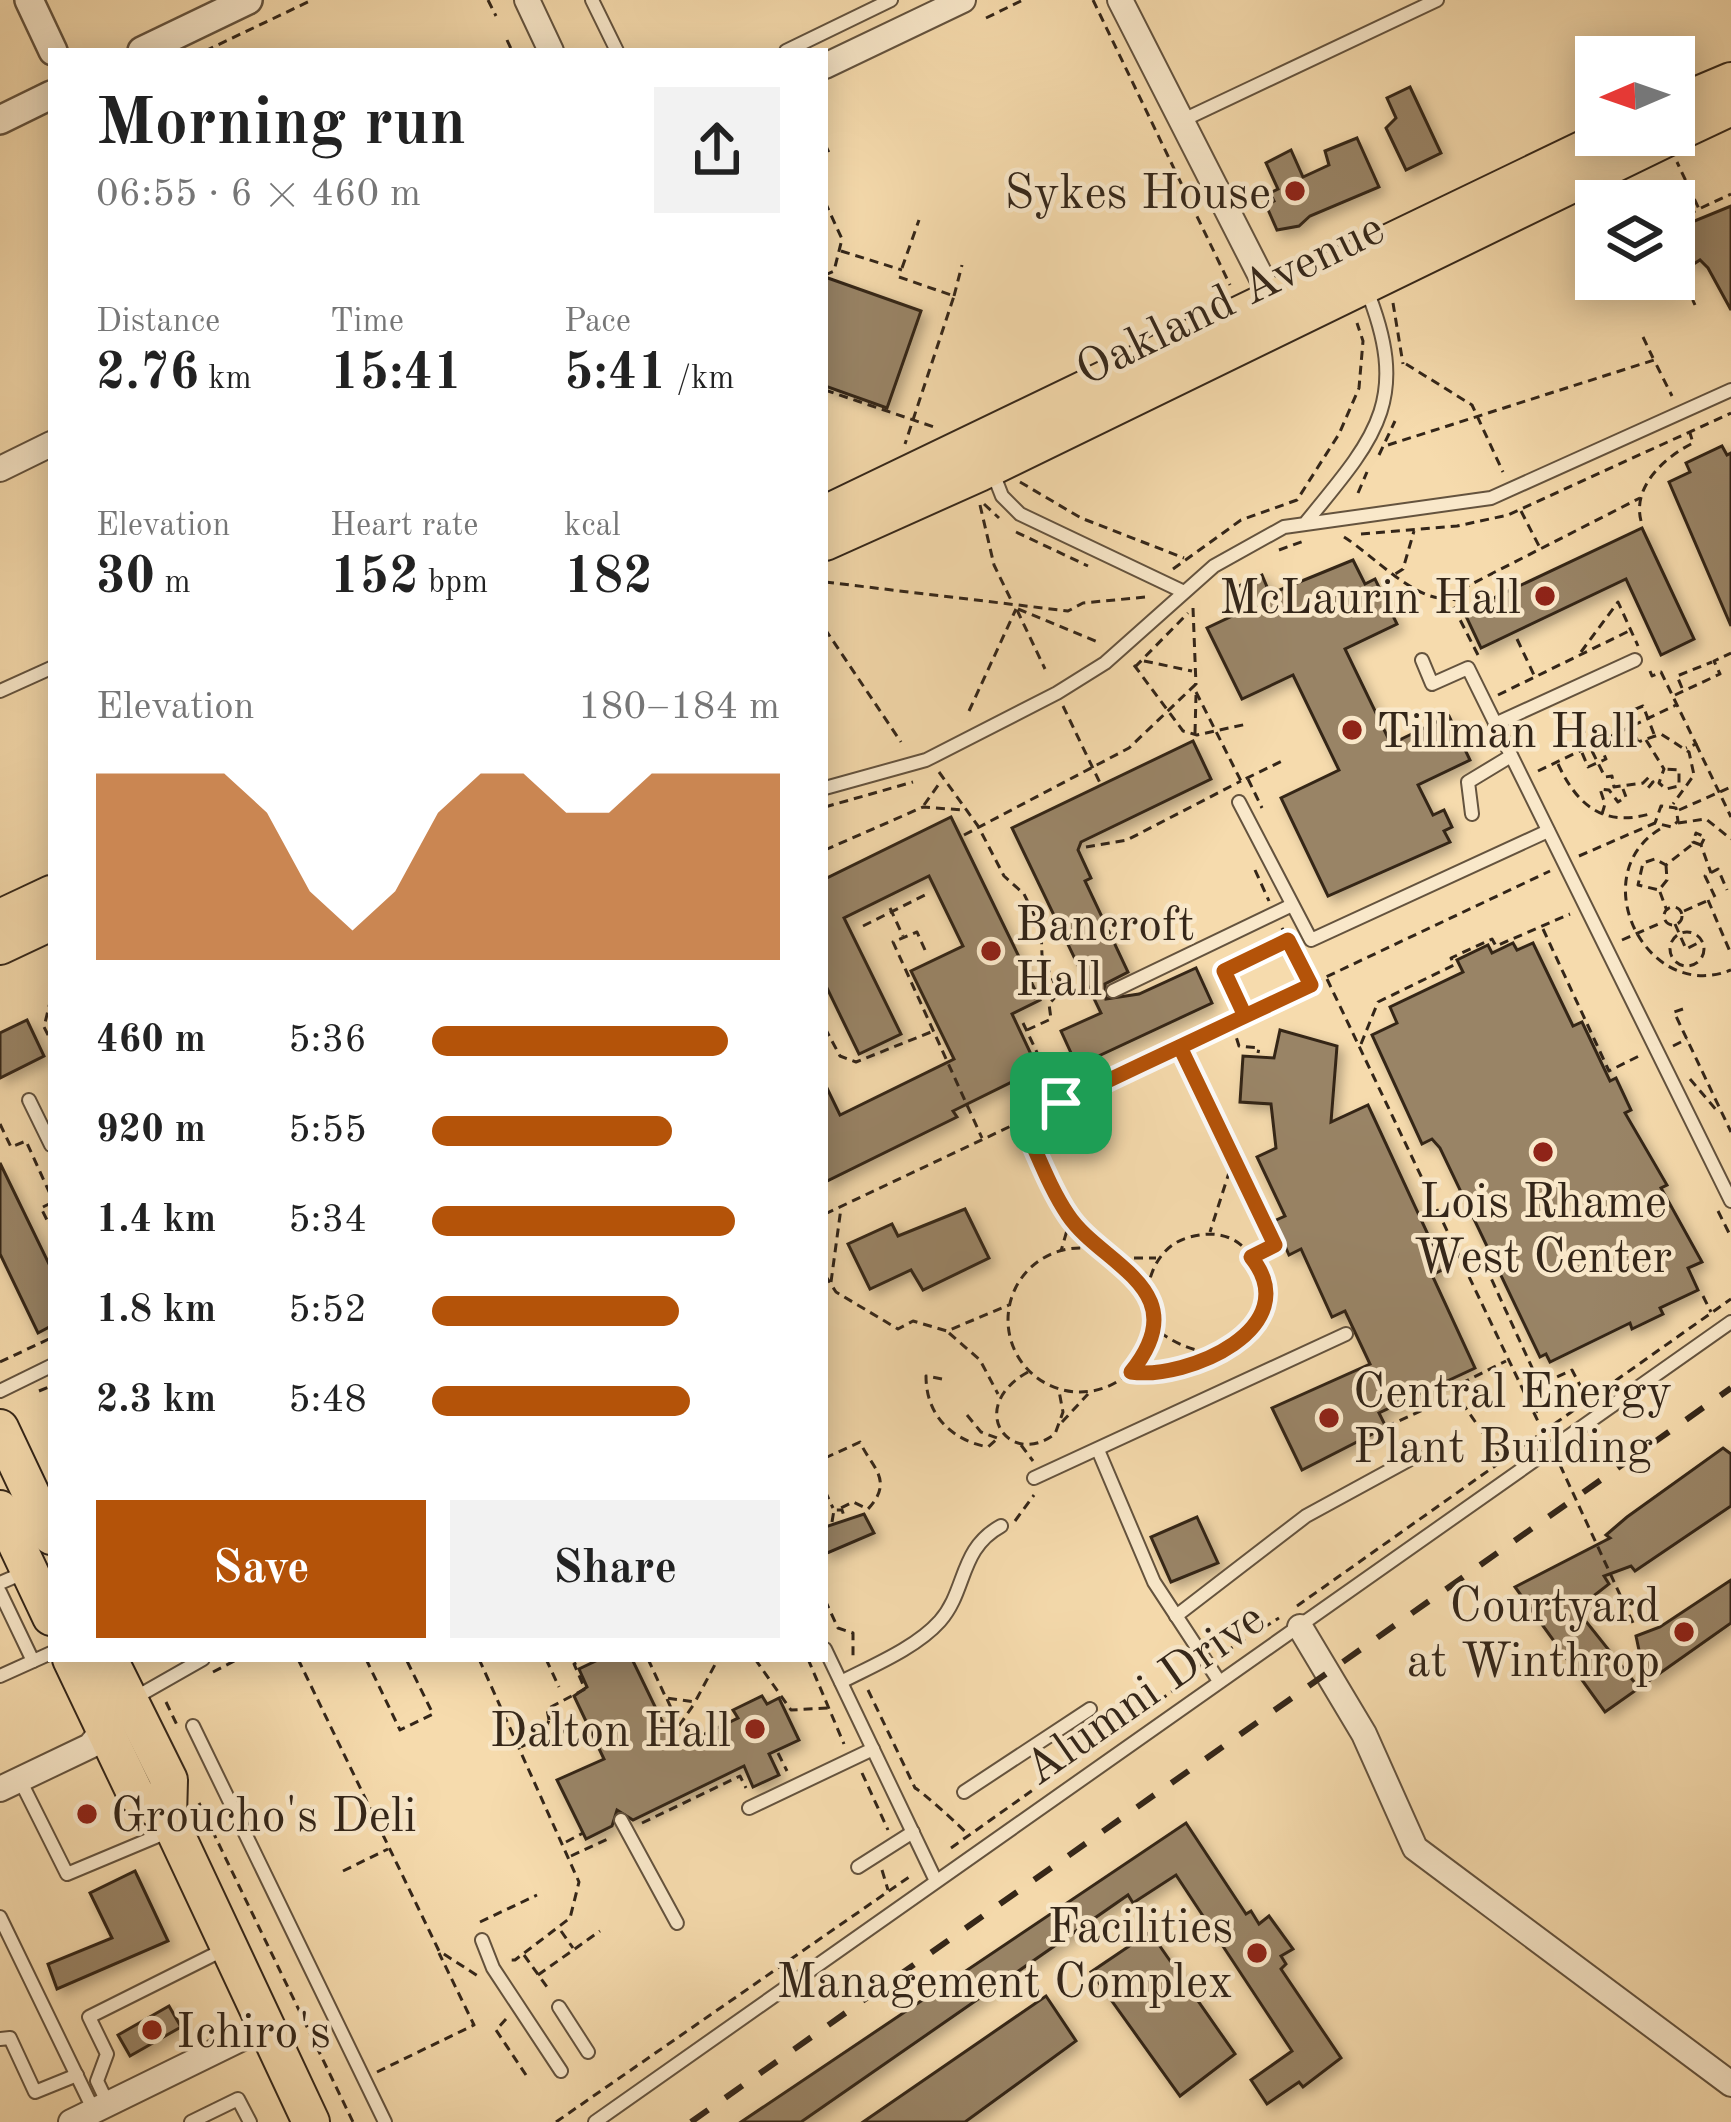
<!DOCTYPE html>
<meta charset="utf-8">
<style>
body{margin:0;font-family:"Old Standard TT",serif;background:#f2f2f2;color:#222;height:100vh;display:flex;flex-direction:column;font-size:45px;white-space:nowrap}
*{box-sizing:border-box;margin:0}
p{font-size:39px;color:#767676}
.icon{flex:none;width:66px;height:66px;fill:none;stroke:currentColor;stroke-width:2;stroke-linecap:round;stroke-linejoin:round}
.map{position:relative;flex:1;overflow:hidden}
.details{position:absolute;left:48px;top:48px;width:780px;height:1614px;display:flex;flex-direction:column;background:#fff;border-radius:0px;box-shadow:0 6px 30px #0003}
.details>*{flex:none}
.needle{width:78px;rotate:268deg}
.controls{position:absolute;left:1575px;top:36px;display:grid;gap:24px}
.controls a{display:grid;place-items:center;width:120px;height:120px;border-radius:0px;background:#fff;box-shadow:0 6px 30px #0003;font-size:60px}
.pin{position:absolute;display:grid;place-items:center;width:102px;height:102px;color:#fff;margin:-51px;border-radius:24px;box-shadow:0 6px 18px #0006}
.round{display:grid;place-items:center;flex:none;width:126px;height:126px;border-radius:0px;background:#f2f2f2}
.headline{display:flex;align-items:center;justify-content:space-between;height:204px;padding:0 48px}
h1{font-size:66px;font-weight:800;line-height:90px}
.metrics{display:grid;grid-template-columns:repeat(3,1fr);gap:18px;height:204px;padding:12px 48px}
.metrics div{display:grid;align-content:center}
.metrics b{font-size:51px;font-weight:800}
.metrics small{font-size:33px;font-weight:400}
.metrics p{font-size:33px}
.chart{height:336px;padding:24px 48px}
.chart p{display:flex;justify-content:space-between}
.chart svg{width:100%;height:216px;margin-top:12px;fill:#b45309;opacity:.7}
.primary-button{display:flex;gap:24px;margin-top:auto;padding:24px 48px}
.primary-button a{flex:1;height:138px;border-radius:0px;background:#b45309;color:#fff;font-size:48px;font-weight:800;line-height:138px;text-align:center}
.primary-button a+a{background:#f2f2f2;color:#222}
ul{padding:0 48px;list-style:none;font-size:39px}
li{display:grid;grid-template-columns:192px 144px 1fr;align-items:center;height:90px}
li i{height:30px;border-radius:15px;background:#b45309}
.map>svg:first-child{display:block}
</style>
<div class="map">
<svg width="1731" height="2122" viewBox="0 0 1731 2122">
<defs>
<filter id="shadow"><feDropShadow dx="5.5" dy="5.5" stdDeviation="6" flood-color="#0004"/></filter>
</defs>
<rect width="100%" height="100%" fill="#f6dbad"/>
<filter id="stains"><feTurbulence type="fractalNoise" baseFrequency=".00167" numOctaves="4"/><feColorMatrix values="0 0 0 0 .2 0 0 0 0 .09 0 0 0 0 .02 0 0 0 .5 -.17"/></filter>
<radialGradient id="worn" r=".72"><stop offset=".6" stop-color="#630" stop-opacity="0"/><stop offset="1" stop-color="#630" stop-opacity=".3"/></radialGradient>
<g fill="#998466" stroke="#342619" stroke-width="3" filter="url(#shadow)">
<path d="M1410,87L1441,153L1406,170L1386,128L1396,118L1387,98Z"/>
<path d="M1357,138L1379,187L1310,216L1299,226L1277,230L1266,205L1274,201L1270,193L1278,189L1266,163L1291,150L1303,177L1329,165L1325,151Z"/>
<path d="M1731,206V310L1708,268L1700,260L1692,265L1681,240L1693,236L1687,224Z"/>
<path d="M825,277L921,311L887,408L825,386Z"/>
<path d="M1722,446L1727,455L1731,453V626L1669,482L1690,472L1686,463Z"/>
<path d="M1642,528L1694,639L1661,655L1626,579L1481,648L1464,612Z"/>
<path d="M1353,560L1365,584L1375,579L1397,624L1345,649L1391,744L1449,716L1470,760L1418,785L1433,815L1444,810L1452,827L1444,831L1450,842L1328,896L1281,798L1339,770L1293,675L1242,699L1207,628L1249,608L1239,586L1262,575L1270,594Z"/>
<path d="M1193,741L1211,779L1081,842L1078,850L1091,878L1085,881L1128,972L1105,984L1106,999L1139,994L1196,968L1212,1003L1077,1066L1061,1031L1101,1013L1012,828Z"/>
<path d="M951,817L1040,1000L1012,1014L1038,1069L953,1111L957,1117L825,1182V1084L840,1115L954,1059L911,971L963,946L929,876L844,918L901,1034L859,1054L825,984V879Z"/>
<path d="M1513,943L1517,950L1533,943L1573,1026L1582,1022L1610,1081L1616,1078L1631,1110L1625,1113L1667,1185L1661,1188L1702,1262L1688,1268L1698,1290L1660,1308L1663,1314L1632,1329L1630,1323L1550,1362L1546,1354L1540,1357L1440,1148L1432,1139L1422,1144L1372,1035L1397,1023L1390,1007L1463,972L1457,960L1488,945L1492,953Z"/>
<path d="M27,1020L44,1056L0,1078V1033Z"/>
<path d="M1280,1030L1337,1046L1331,1122L1368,1105L1444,1269L1432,1275L1475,1368L1379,1413L1386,1427L1302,1470L1272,1408L1370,1364L1345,1311L1332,1317L1301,1249L1289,1255L1274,1221L1285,1216L1257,1157L1276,1148L1271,1104L1240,1102L1243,1056L1274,1058Z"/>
<path d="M0,1163L51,1268V1326L38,1333L0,1254Z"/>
<path d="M965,1209L989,1258L923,1290L911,1270L870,1289L848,1244L892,1224L898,1236Z"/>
<path d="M1723,1448L1731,1454V1506L1635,1571L1631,1566L1604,1576L1609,1584L1582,1605L1584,1619L1639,1688L1605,1712L1515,1587L1610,1538L1606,1535L1627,1517Z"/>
<path d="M864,1514L874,1533L825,1554V1527Z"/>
<path d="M1197,1517L1218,1563L1171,1582L1151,1537Z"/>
<path d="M1731,1580V1623L1646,1683L1636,1636L1660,1627Z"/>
<path d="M600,1659H632L675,1748L738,1718L733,1710L762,1696L767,1704L779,1698L799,1740L769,1754L779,1775L753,1787L744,1766L633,1820L617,1810L612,1826L586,1839L557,1780L604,1759L574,1696L587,1687L579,1669Z"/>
<path d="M1186,1823L1246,1914L1251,1911L1259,1924L1269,1916L1293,1949L1281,1956L1286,1964L1281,1969L1341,2058L1303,2087L1299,2082L1267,2104L1251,2080L1292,2051L1176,1875L1133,1903L1128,1895L801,2122H741Z"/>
<path d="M135,1871L168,1941L57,1989L48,1964L112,1938L90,1893Z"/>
<path d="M1150,1932L1235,2054L1180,2096L1091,1972Z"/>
<path d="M1046,1996L1076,2041L965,2122H863Z"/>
<path d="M169,2006L181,2027L130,2056L118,2035Z"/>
</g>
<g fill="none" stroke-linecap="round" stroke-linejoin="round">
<defs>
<g id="service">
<path d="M592,0L617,51"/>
<path d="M786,51L891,0"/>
<path d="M1181,121L1437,0"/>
<path d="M993,473L1002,496L1020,514L1184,592"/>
<path d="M1307,521C1377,436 1411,399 1366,288"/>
<path d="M1422,660L1432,684L1468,668L1731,1201"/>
<path d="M0,691L51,668"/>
<path d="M1495,724L1635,660"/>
<path d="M825,788L926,760L1057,693L1105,663L1214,566L1284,527L1491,498L1731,390"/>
<path d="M1239,802L1311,940L1548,831"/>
<path d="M1472,814L1468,782L1511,756"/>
<path d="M1113,991L1290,906"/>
<path d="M29,1100L51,1145"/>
<path d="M0,1391L51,1366"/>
<path d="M1098,1450L1154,1582L1219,1681"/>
<path d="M1034,1478L1346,1334"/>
<path d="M0,1583L28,1571"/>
<path d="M0,1592L33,1661"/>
<path d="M1176,1616L1306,1516L1416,1456"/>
<path d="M825,1649L936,1881"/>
<path d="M0,1676L51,1653"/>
<path d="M841,1682C872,1666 916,1648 940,1621C967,1590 959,1549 1001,1526"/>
<path d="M131,1700L203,1659"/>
<path d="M193,1726L385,2122"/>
<path d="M20,1780L67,1874L172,1830"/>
<path d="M964,1792L1090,1709"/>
<path d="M749,1808L873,1749"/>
<path d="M621,1820L677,1923"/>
<path d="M858,1867L913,1832"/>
<path d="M0,1917L94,2111"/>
<path d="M482,1940L493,1968L561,2071"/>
<path d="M559,2007L588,2052"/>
<path d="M0,2039L10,2038L35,2092L77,2075"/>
<path d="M108,2104L97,2081L107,2054L89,2017L227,1948"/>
<path d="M191,2122L238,2099L250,2122"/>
<path d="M595,2122L1731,1322"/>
</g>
<g id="minor">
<path d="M527,0L551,51"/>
<path d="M1120,0L1278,310"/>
<path d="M825,66L963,0"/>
<path d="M0,469L51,444"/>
<path d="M1300,1627L1364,1734L1415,1848L1731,2084"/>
<path d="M0,1789L90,1746L106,1726"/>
<path d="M71,2122L265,2027"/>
</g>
<g id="tertiary">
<path d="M29,0L53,51"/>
<path d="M142,51L248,0"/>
<path d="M0,120L51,95"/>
</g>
<g id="primary">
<path d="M1674,105L1731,81"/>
<path d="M1674,134L1731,107"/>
<path d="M825,514L1613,135"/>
<path d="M825,542L979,473L1673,135"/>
<path d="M0,918L51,894"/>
<path d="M0,946L51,922"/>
<path d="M0,1428L51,1536"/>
<path d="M0,1509L51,1617"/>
<path d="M71,1659L136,1795L168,1817"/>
<path d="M109,1659L169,1780L168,1817L311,2122"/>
</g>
</defs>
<use href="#service" stroke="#64533e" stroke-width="16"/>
<use href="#minor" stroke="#64533e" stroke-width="28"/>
<use href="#tertiary" stroke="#64533e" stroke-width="32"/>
<use href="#primary" stroke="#342619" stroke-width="40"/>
<g stroke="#342619" stroke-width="3" stroke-dasharray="9 6" stroke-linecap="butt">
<path d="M488,0L496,16"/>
<path d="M1093,0L1230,285"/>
<path d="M986,18L1023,0"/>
<path d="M507,40L512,51"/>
<path d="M205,51L312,0"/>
<path d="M825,144L830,155"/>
<path d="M825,202L842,239L834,271L825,275"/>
<path d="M1701,208L1731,194"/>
<path d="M1674,222L1699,209L1677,162"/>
<path d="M841,251L902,270"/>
<path d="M1674,259L1695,305"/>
<path d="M902,268L919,220"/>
<path d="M899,277L954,296L905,444"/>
<path d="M954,296L962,265"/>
<path d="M1393,303L1403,364"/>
<path d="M1643,337L1653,358"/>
<path d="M1406,364L1472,405L1503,472"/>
<path d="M825,390L937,428"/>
<path d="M1388,445L1654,360L1672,396"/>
<path d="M1379,455L1395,421"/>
<path d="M1020,482L1081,518L1184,558"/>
<path d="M1358,493L1367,472"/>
<path d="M984,504L999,518"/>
<path d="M980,505L994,565L1013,604"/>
<path d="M1521,511L1539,546"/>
<path d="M1641,521C1632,486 1665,457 1693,443L1690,433"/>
<path d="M1016,532L1088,566"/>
<path d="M1361,534L1457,526L1508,515L1731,413"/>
<path d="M1344,537C1373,555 1417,604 1451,598"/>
<path d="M1279,550L1304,541"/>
<path d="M1173,569L1241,520L1297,500L1339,434L1359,388L1363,341L1357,323"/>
<path d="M825,582L1068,611L1083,603L1146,597"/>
<path d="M1383,582L1403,569L1414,531"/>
<path d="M1193,608L1196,685"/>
<path d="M1018,609L1098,642"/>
<path d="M1017,610L1045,669"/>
<path d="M825,629L901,742"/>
<path d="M1517,639L1534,675"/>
<path d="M1581,652L1618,602L1638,646"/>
<path d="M1478,655L1453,606L1456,592L1640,498"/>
<path d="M1144,661L1192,671"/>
<path d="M1134,665L1183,731L1197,735L1247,724"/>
<path d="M1135,667L1188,613"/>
<path d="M1650,671L1652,676L1661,672L1696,744L1686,748"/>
<path d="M1682,688L1677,676L1712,662"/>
<path d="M1196,692L1241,781L1282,761"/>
<path d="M1498,695L1631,630"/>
<path d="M1675,695L1720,674L1714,661L1731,653"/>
<path d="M1063,706L1101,785"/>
<path d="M969,711L1016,609"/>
<path d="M1592,728L1606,759L1588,767L1575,736Z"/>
<path d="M1195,733L1196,695"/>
<path d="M1654,734L1643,706L1626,713L1638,742L1661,734L1689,752L1694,775L1673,804"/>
<path d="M1646,740L1664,769L1659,783L1666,789L1679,786V770L1664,769"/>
<path d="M1696,744L1731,817"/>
<path d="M1592,751L1605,777L1612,776L1614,787L1643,783L1649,777L1653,782L1648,788L1643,783"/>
<path d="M1558,764C1578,807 1605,828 1653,813"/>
<path d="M1538,771L1676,705"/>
<path d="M939,772L978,826L1004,876L1024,894L1041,929L1042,955L1059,994H1076"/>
<path d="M1248,779L1262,808"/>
<path d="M924,805L939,784"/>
<path d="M825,807L913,782"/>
<path d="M1679,810L1731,787"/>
<path d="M1602,814L1605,804L1600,789L1609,790L1618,802L1626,797L1623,789"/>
<path d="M1678,823L1706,819L1731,839"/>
<path d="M1660,829C1583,876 1647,1004 1731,970"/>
<path d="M964,835L1129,748L1196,684"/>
<path d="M1701,845L1693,842L1696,833L1705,837L1701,845L1711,873"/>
<path d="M1086,847L1127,840L1241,781"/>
<path d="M825,850L923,807L963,810"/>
<path d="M1579,856L1655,823L1672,827L1678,821L1676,808L1661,806L1655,823"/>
<path d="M1666,865L1667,880L1659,890L1638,885L1643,863L1655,859L1666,865L1694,843"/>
<path d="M1255,870L1269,901"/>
<path d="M1660,892L1667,911"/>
<path d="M1715,897L1705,876L1718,869L1727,890"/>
<path d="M1708,900L1731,954"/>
<circle cx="1673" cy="916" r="9"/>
<path d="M890,908L903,936"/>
<path d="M1684,911L1709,900"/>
<path d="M1675,924L1686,949L1702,941"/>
<path d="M863,926L925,895"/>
<path d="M1282,928L1310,984"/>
<path d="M1543,929L1609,1071L1643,1054"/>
<circle cx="1687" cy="949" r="17"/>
<path d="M1622,940L1663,922"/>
<path d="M925,950L917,932L893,942L982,1138"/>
<path d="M1327,979L1545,1436"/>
<path d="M51,998L44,1027L51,1041"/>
<path d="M1683,1009L1674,1012L1731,1132"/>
<path d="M1244,1014L1224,971L1288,940"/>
<path d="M1023,1023L1061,1103"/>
<path d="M1232,1024L1239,1046L1259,1048L1258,1053"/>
<path d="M825,1028L840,1056L856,1062L931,1032"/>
<path d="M1027,1030L1051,1019L1049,1004L1058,994"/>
<path d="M1361,1044L1378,1002L1454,965L1451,958L1492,939L1496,946L1570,914"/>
<path d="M1673,1046L1687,1039"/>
<path d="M1181,1048L1234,1157L1210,1232"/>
<path d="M1690,1079L1718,1112"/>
<path d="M1023,1123L1070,1220L1061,1251"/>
<path d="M0,1124L11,1147L26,1141L51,1196"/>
<path d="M1234,1157L1275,1245L1253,1256"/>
<path d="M51,1203L41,1208L51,1228"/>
<path d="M1718,1211L1731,1237"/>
<path d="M825,1214L1550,871"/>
<path d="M1071,1220L1095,1249"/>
<circle cx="1080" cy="1320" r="72"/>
<path d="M1119,1258H1156"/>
<path d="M1466,1259L1479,1252L1540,1385L1572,1370L1583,1391L1536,1412"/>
<path d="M825,1275L836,1292L898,1329L913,1321L947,1331L1009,1305"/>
<path d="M831,1282L841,1208"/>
<path d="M1147,1292C1151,1267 1163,1244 1190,1237C1299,1207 1280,1425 1151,1326"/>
<path d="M1703,1296L1711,1312"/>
<path d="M949,1333L980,1360L998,1394"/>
<path d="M0,1362L51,1338"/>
<path d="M1028,1372C965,1407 1009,1469 1055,1434L1063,1412L1059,1391"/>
<path d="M1132,1372L1193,1366L1214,1353"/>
<path d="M942,1379L926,1376C926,1415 951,1440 988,1447L998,1438"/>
<path d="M39,1391L51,1386"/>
<path d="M967,1415L981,1432L997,1438"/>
<path d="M1062,1422L1088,1394"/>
<path d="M1386,1427L1455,1395"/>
<path d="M1021,1445L1033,1461"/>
<path d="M825,1458L860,1442C871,1467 895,1480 868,1509L853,1502L839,1509"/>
<path d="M1501,1459L1456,1394L1464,1382L1506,1361"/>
<path d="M1560,1465L1634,1625"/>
<path d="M825,1491L833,1508"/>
<path d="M1015,1521L1034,1495"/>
<path d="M832,1522L834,1510H842L844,1516"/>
<path d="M825,1600L838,1628L853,1633V1660"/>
<path d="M1297,1606L1731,1299"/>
<path d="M1225,1652L1279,1618"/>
<path d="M298,1659L439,1951L478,1976"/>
<path d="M366,1659L400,1730L433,1714L406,1659"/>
<path d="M479,1659L579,1882L570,1918L515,1960H508"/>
<path d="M546,1659L559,1687"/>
<path d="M648,1659L666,1698L695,1702L718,1659"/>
<path d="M755,1659L791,1710L829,1708"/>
<path d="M808,1659L844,1744"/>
<path d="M213,1672L238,1659"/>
<path d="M868,1690L915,1788C920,1790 964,1829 968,1835"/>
<path d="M667,1699L679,1726L694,1704"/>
<path d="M166,1702L177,1725"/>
<path d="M549,1720L547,1709L585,1689L574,1664L585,1659"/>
<path d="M521,1747L543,1736L557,1742L565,1727L549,1720L543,1736"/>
<path d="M778,1753L787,1771"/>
<path d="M862,1773L888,1830"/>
<path d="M199,1803L353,2122"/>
<path d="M642,1823L740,1776L746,1788"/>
<path d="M566,1842L583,1833"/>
<path d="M951,1848L1191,1678"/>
<path d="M571,1856L610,1838"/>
<path d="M882,1870L888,1890"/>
<path d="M343,1871L388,1849"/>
<path d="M480,1922L537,1895"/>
<path d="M561,1931L573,1948"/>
<path d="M524,1955L547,1987"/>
<path d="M538,1975L600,1931"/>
<path d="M506,2019L496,2030L526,2075"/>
<path d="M377,2072L474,2025L439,1953"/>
<path d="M556,2122L912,1875"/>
</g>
<use href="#service" stroke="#f9e8ca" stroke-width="12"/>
<use href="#minor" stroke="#f9e8ca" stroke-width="24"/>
<use href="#tertiary" stroke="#f9e8ca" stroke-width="27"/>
<use href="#primary" stroke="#f6dbad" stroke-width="36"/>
<path stroke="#342619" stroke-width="6" stroke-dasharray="21 21" stroke-linecap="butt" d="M691,2122L1731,1388"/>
</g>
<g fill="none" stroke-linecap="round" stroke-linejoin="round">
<defs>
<path id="route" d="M1061,1103L1022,1121C1037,1152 1049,1187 1068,1215C1101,1265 1198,1289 1131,1372C1187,1380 1308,1328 1251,1257L1275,1245L1180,1047L1245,1016L1224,971L1288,940L1311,985C1227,1025 1144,1063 1061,1103"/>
</defs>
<use href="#route" stroke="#fff" stroke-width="24"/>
<use href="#route" stroke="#b45309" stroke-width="15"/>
</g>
<g fill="#8f2418" stroke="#f9e8ca" stroke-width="4.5">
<circle cx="1295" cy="191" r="12"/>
<circle cx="1545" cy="596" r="12"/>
<circle cx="1352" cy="730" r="12"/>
<circle cx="991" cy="951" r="12"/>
<circle cx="1543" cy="1152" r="12"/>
<circle cx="1329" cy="1418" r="12"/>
<circle cx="1684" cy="1632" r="12"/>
<circle cx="755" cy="1729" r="12"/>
<circle cx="87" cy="1814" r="12"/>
<circle cx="1257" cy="1953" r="12"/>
<circle cx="152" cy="2030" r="12"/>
</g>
<g text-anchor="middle" stroke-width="9" stroke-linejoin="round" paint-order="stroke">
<g font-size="48" fill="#342619" stroke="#f9e8ca" text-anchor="end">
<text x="1271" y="208">Sykes House</text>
<text x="1521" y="613">McLaurin Hall</text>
<text x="1376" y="747" text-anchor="start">Tillman Hall</text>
<text x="1015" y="940" text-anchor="start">Bancroft<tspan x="1015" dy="55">Hall</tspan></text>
<text x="1543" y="1217" text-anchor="middle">Lois Rhame<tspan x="1543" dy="55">West Center</tspan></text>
<text x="1353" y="1407" text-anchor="start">Central Energy<tspan x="1353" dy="55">Plant Building</tspan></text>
<text x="1660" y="1621">Courtyard<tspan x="1660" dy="55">at Winthrop</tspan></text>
<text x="731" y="1746">Dalton Hall</text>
<text x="111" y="1831" text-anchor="start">Groucho's Deli</text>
<text x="1233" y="1942">Facilities<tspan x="1233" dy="55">Management Complex</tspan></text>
<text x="176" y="2047" text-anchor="start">Ichiro's</text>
</g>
<g font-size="48" fill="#342619" stroke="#f9e8ca">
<text transform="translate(1229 297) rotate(-26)" y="17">Oakland Avenue</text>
<text transform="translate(1143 1692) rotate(-35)" y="17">Alumni Drive</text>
</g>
</g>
<rect width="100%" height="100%" filter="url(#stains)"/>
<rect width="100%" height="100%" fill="url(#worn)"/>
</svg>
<div class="controls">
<a><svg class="needle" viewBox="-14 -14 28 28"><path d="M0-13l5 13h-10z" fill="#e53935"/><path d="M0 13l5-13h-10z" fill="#767676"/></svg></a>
<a><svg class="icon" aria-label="layers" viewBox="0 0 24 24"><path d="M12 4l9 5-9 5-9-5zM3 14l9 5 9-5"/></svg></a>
</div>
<div class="pin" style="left:1061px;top:1103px;background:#1e9e55"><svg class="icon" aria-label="arrive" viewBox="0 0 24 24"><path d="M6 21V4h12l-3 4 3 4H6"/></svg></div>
<section class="details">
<div class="headline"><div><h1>Morning run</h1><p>06:55 · 6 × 460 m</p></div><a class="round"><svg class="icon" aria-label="share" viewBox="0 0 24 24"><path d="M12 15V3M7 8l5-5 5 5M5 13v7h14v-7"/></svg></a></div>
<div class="metrics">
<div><p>Distance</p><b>2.76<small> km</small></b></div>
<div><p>Time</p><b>15:41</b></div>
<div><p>Pace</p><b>5:41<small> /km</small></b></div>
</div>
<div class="metrics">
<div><p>Elevation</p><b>30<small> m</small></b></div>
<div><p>Heart rate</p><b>152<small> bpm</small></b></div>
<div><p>kcal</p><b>182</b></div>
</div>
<div class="chart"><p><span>Elevation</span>180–184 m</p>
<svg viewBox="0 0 160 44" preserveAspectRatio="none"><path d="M0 44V6L10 6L20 6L30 6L40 14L50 30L60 38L70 30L80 14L90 6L100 6L110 14L120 14L130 6L140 6L150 6L160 6V44z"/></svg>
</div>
<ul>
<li><b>460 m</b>5:36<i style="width:85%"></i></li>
<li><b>920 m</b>5:55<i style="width:69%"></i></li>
<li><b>1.4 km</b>5:34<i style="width:87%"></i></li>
<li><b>1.8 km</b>5:52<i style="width:71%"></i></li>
<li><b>2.3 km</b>5:48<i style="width:74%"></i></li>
</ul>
<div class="primary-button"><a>Save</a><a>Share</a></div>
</section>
</div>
